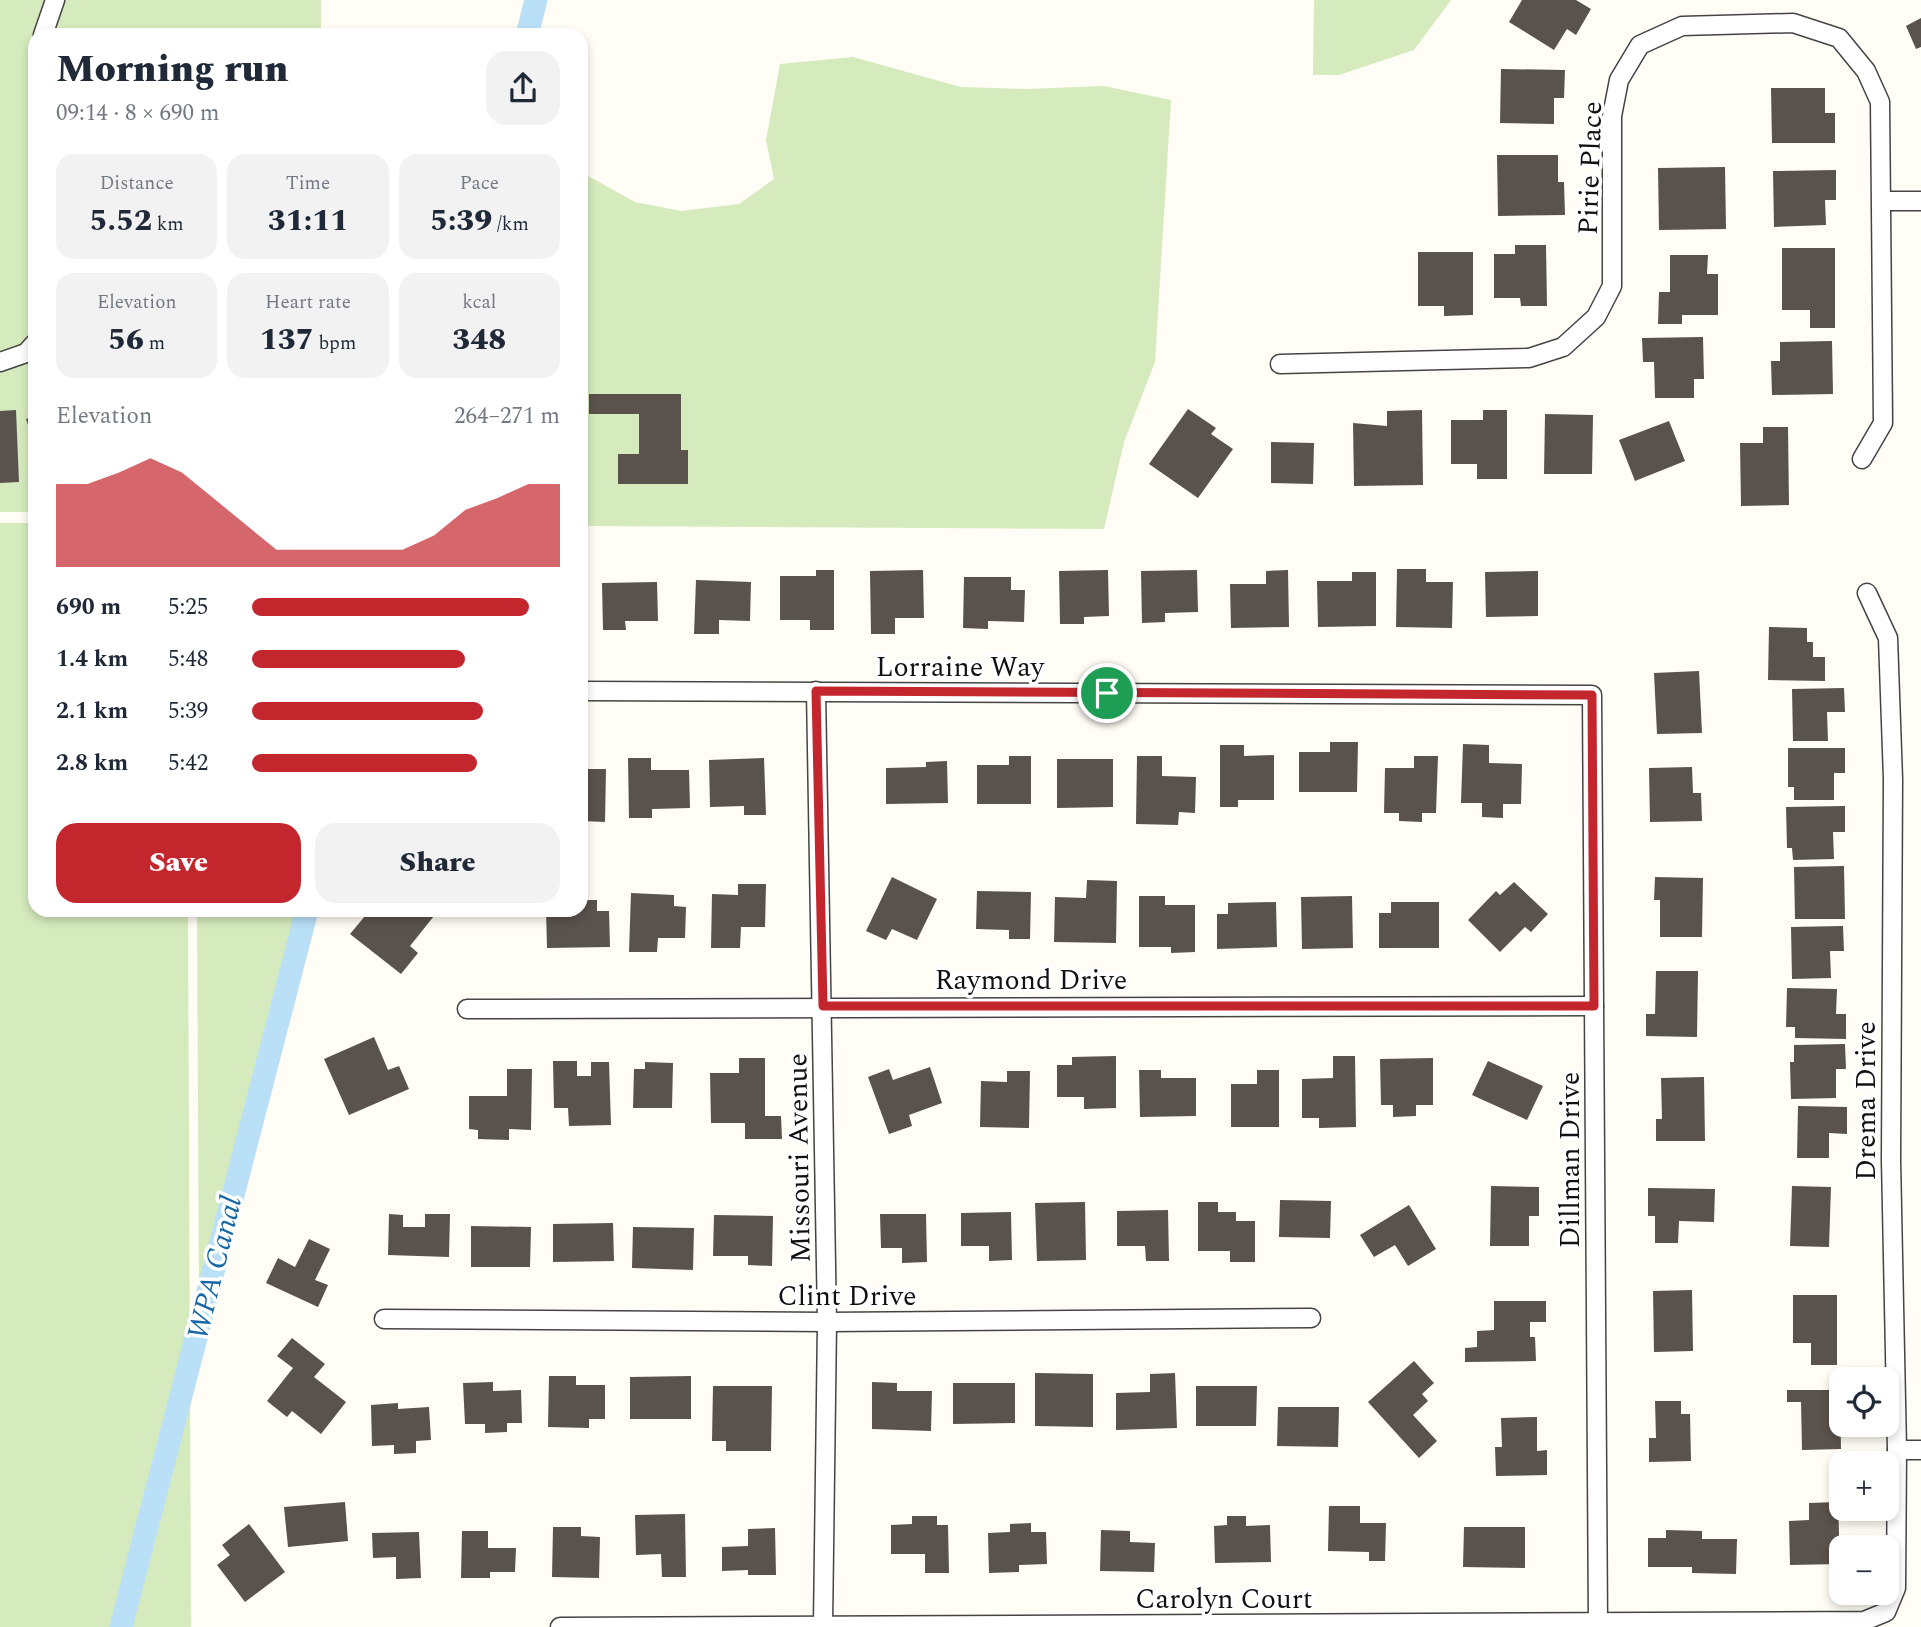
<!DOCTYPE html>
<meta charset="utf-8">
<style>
body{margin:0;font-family:Spectral,serif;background:#f2f2f3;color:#1f2937;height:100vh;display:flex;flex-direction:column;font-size:26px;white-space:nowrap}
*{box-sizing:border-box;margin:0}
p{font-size:23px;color:#747a83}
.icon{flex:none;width:38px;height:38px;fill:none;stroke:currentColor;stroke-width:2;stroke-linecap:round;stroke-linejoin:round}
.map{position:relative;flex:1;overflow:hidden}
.side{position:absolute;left:28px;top:28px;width:560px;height:889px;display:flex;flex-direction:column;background:#fff;border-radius:21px;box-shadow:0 4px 10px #0003}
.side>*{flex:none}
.controls{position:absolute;left:1829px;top:1367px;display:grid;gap:14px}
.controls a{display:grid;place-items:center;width:70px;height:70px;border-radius:14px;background:#fff;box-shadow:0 4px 10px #0003;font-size:35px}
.pin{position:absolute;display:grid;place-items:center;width:60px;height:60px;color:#fff;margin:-30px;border:4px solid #fff;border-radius:50%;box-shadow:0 2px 7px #0007}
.round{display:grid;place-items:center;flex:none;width:74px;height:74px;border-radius:21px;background:#f2f2f3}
.overview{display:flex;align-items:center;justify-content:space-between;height:119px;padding:0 28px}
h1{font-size:38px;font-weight:800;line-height:52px}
.metrics{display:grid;grid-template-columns:repeat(3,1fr);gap:10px;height:119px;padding:7px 28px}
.metrics div{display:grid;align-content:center;border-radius:18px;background:#f2f2f3;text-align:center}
.metrics b{font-size:30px;font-weight:800}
.metrics small{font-size:19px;font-weight:400}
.metrics p{font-size:19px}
.chart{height:196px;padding:14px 28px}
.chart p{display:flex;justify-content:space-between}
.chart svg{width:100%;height:126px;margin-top:7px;fill:#c4262e;opacity:.7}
.action{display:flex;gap:14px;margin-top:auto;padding:14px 28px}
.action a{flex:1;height:80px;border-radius:21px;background:#c4262e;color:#fff;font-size:28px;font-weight:800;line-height:80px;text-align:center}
.action a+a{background:#f2f2f3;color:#1f2937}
ul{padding:0 28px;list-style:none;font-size:23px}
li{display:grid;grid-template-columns:112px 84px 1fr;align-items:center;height:52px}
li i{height:18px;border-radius:9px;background:#c4262e}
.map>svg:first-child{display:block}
</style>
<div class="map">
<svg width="1921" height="1627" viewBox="0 0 1921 1627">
<rect width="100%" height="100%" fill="#fffdf5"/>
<g fill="#d5ebbd">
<path d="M0,0H321V35H35V512H0Z"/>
<path d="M1314,0H1451L1414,50L1339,75H1313Z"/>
<path d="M853,57L961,87L1027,89L1104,86L1171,100L1155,362L1124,442L1104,529L581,526V172L635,202L681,211L739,204L774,179L766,140L780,64Z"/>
<path d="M0,523H35V910H188L191,1627H0Z"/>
<path d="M197,910H301L199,1305Z"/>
</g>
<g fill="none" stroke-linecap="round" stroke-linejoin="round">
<g stroke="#b9e0f7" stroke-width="23">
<path d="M527,35L536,0"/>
<path d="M121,1627L307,910"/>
</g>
</g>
<g fill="#5a524d">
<path d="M1522,0H1576L1591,9L1576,35L1567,29L1554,50L1509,22Z"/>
<path d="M1921,18V47L1916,49L1906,26Z"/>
<path d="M1501,69L1565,70L1564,98H1554V124L1500,123Z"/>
<path d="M1771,88H1825V113H1835V143H1772Z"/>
<path d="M1497,155H1558V182H1564L1565,215L1498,216Z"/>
<path d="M1725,167L1726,229L1659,230L1658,168Z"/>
<path d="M1836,170V200H1825L1826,225L1774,227L1773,171Z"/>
<path d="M1515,245H1546L1547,306H1521L1520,298H1494V254H1515Z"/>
<path d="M1782,248H1835V328H1810V310H1782Z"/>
<path d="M1418,252H1473V315L1444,316V306H1418Z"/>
<path d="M1670,255H1708L1707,274H1718V315H1682V324H1658L1659,292H1670Z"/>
<path d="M1703,337L1704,379H1694V398H1655L1654,362H1643L1642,338Z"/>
<path d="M1832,341L1833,394L1772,395L1771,361H1780V342Z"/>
<path d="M589,394H681V450H688V484H618V454H639V414H589Z"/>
<path d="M1188,409L1216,428L1211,434L1233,449L1198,498L1149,464Z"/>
<path d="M16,410L19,482L0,483V411Z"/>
<path d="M1422,410L1423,485L1354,486L1353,423L1387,426V411Z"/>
<path d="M1483,410H1507V479H1477V464H1451V420H1483Z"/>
<path d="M1545,414L1593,415L1592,474H1544Z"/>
<path d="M35,416V444L26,419Z"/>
<path d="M1669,421L1685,461L1635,481L1619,440Z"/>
<path d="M1763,427H1788L1789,505L1741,506L1740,443H1763Z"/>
<path d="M1271,442L1314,443L1313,484L1271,483Z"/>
<path d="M1397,569H1426V582H1453L1452,628L1396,627Z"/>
<path d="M816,570H834V630H810V620H780V576H816Z"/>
<path d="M923,570L924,618H895V634H871L870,571Z"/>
<path d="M1108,570L1109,616L1084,617V624H1060L1059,571Z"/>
<path d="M1197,570L1198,612L1165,613V622L1142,623L1141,571Z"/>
<path d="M1288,570L1289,627L1231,628L1230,584H1266V571Z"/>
<path d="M1538,571V616L1486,617L1485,572Z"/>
<path d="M1352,572H1376V626L1318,627L1317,581H1352Z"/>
<path d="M964,577H1011V590H1025L1024,622L988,621V629L963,628Z"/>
<path d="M696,580L751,582L750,621L719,620V634H694Z"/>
<path d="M657,582L658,621H625L626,630H603L602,583Z"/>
<path d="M1769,627L1807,628V642H1813V657H1825V681L1768,680Z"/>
<path d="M1699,671L1702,733L1657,734L1654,673Z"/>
<path d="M1844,688L1845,712H1827L1828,741H1793L1792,689Z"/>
<path d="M1330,742H1358L1357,792H1299V752H1330Z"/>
<path d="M1463,744L1489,745V763L1522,764L1521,804H1503V818L1482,817V803H1461Z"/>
<path d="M1220,745H1244V756L1274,755V800H1238V807H1220Z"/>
<path d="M1788,748H1845V773H1834V800H1794V787H1788Z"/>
<path d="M1009,756H1031V804H977V765H1009Z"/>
<path d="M1137,756H1162V776L1196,777L1195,813L1179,812L1178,825L1136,824Z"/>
<path d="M1414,756H1438L1436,813H1422V822L1399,821V813H1384L1385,768H1414Z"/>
<path d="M628,758H651V770H689L690,808L652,809V818H629Z"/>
<path d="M764,758L766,815H744V806L710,807L709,760Z"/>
<path d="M1057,759H1113V807L1057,808Z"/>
<path d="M947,761L948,803L886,804V768L926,767V762Z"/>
<path d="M1692,767L1693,793H1701L1702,821L1650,822L1649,768Z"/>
<path d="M583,769H606L605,822L581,821Z"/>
<path d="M1845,806V832H1833L1834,859L1793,860L1792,848H1787L1786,807Z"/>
<path d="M1844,866L1845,919H1795L1794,867Z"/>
<path d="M892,877L937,899L917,940L892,929L886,940L866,931Z"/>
<path d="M1655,877L1703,878L1702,937H1660V900H1654Z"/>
<path d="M1087,880L1117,881L1116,943L1054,942L1055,897L1086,898Z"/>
<path d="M1514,882L1548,914L1531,932L1525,927L1500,952L1468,920L1496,891L1500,895Z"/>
<path d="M738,884H766L765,927H741L740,948H711L712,894L738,895Z"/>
<path d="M977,891L1031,892L1030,939H1009V930L976,929Z"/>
<path d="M631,893L674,895V906L686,907L685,938H658L657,952H629Z"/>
<path d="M1139,896H1165V905H1195V952L1171,953V947H1139Z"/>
<path d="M1352,896L1353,948L1302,949L1301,897Z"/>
<path d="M581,900H597V911H609L610,947L547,948L546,910H581Z"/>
<path d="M1276,902L1277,947L1217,949V914H1228V903Z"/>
<path d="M1391,902H1439V948H1379V913H1391Z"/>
<path d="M370,910H426L434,916L410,946L418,953L401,974L350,934Z"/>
<path d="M1843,926L1844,951H1830L1831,978L1792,979L1791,927Z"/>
<path d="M1656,971H1698L1697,1037L1646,1036V1014H1655Z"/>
<path d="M1787,988L1837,989L1836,1014H1846V1039L1795,1038V1027H1786Z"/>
<path d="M374,1037L388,1070L399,1066L409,1089L349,1115L324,1059Z"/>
<path d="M1845,1044L1846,1069H1836V1098L1791,1099L1790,1062H1794V1045Z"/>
<path d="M1116,1056V1108L1084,1109V1097H1057V1065H1072V1057Z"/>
<path d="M1333,1056H1355L1356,1127L1319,1128V1118H1302V1079L1333,1078Z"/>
<path d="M739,1058H765V1116H781L782,1139H745V1123H711L710,1073H739Z"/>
<path d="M1433,1058V1105H1416V1116L1393,1117V1105H1381L1380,1059Z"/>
<path d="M553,1061H577V1076H591V1062H609L611,1125L569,1126L568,1108H554Z"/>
<path d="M1488,1061L1543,1086L1527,1120L1472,1095Z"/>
<path d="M645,1062L673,1063L672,1108H633L634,1069H645Z"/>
<path d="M930,1067L942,1103L909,1115L912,1126L889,1134L868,1077L889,1069L893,1080Z"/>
<path d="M507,1069H532L531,1130L509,1129V1140L478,1139V1130L469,1129V1096H507Z"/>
<path d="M1139,1070H1161V1078H1196V1116L1140,1117Z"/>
<path d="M1257,1070H1279V1127H1231V1084H1257Z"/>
<path d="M1007,1071H1030L1029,1128L980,1127L981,1081L1007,1082Z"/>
<path d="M1704,1077L1705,1141H1656V1119H1662L1661,1078Z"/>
<path d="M1798,1106L1847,1107V1134L1829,1133V1158H1797Z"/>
<path d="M1491,1186L1539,1187V1216H1529V1246H1490Z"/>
<path d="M1792,1186L1831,1187L1829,1247L1790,1246Z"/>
<path d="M1648,1188L1715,1189L1714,1222L1679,1221L1678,1243H1655V1216H1648Z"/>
<path d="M1280,1200L1331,1201L1330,1238L1279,1237Z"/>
<path d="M1085,1202L1086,1260L1037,1261L1035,1203Z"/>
<path d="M1198,1202H1218V1212H1236V1221H1255V1262H1230V1251H1198Z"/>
<path d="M1409,1205L1436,1249L1408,1266L1395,1245L1374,1257L1360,1235Z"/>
<path d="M1168,1210L1169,1261H1146L1145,1246H1117V1211Z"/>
<path d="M1011,1212L1012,1260L989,1261V1246H961V1213Z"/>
<path d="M389,1214L403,1215V1227H425V1214H450L449,1257L388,1255Z"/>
<path d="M880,1214H926L927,1262L902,1263V1248H881Z"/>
<path d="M714,1215L773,1216L772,1266L748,1265V1256H713Z"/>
<path d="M613,1223L614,1261L553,1262V1224Z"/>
<path d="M471,1226L531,1227L530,1267H471Z"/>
<path d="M633,1227L694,1228L693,1270L632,1268Z"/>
<path d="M309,1239L330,1249L315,1280L328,1285L318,1307L266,1283L278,1258L295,1267Z"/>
<path d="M1692,1290L1693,1351L1654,1352L1653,1291Z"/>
<path d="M1793,1295H1837V1365H1811V1343H1793Z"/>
<path d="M1494,1301H1546V1322H1530V1337H1535L1536,1361L1465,1362V1348L1477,1347V1331L1494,1330Z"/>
<path d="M292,1338L325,1364L314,1377L346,1402L321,1434L292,1411L287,1417L267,1401L293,1368L277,1356Z"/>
<path d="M1414,1361L1434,1383L1422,1394L1428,1401L1413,1415L1437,1441L1419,1458L1368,1402Z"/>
<path d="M1035,1373L1093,1374V1427L1035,1426Z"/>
<path d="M1175,1373L1177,1428L1116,1430V1393L1150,1392V1374Z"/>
<path d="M549,1376H576V1385H605V1419H589V1428L548,1427Z"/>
<path d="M691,1376V1419H630V1377Z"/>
<path d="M493,1382V1391L521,1390L522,1423H507V1432L485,1433V1424H465L463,1383Z"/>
<path d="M872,1382L897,1383V1391H932L931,1431L872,1429Z"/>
<path d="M953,1383H1015V1423L953,1424Z"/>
<path d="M713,1386H772L771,1451H726V1441H712Z"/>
<path d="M1196,1386H1257L1256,1426H1196Z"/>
<path d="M1787,1390H1840L1841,1449L1802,1450L1801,1402H1787Z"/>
<path d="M1655,1401H1681V1414H1690L1691,1461L1649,1462V1438H1656Z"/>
<path d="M398,1403V1409L429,1407L431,1440L416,1441V1453L394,1454V1445L372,1446L371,1405Z"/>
<path d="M1278,1407H1339L1338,1447L1277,1446Z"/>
<path d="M1537,1417V1451L1547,1450V1475L1496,1476L1495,1447H1502L1501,1418Z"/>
<path d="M345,1502L348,1541L288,1547L284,1507Z"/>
<path d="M1838,1502L1840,1564L1790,1565L1789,1521L1809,1520V1503Z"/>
<path d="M1329,1506H1360V1523H1386L1385,1561H1369V1552L1328,1551Z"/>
<path d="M685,1514L686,1577H662L661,1554L636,1555L635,1515Z"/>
<path d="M912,1516H937V1525H948L949,1573H925V1554H891V1525L912,1524Z"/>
<path d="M1227,1516H1246V1526L1270,1525L1271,1562L1215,1563L1214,1526L1227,1525Z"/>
<path d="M1031,1523V1532H1046L1047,1564L1019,1565V1572L989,1573L988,1533L1010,1532V1524Z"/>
<path d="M249,1524L285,1572L245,1602L217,1565L230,1555L222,1545Z"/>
<path d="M553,1527H581V1536L600,1537L599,1578L552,1577Z"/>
<path d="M1464,1527H1525V1568L1463,1567Z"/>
<path d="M775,1528L776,1575H748V1570L722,1571V1547L748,1546V1529Z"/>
<path d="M1101,1530L1130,1531V1542L1155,1543L1154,1572L1100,1571Z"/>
<path d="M1666,1530L1702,1531V1539H1737L1736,1574L1692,1573V1567H1648V1538H1666Z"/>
<path d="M462,1531H488V1548H516L515,1572H490V1578H461Z"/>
<path d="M419,1532L421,1578L396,1579V1557L373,1558L372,1533Z"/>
</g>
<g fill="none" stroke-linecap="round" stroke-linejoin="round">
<defs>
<g id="minor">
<path d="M43,35L55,0"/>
<path d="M1882,201H1921"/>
<path d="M0,362L26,353L35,343"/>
<path d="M1280,364L1529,358L1563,347L1596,317L1612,286V116L1619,80L1640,45L1682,26L1793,23L1839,38L1866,71L1880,102L1883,423L1862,459"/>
<path d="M581,691L1592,695L1598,1624"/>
<path d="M816,691L827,1322L823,1625"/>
<path d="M467,1009L1594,1006"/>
<path d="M384,1319L827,1322L1311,1318"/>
<path d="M1897,1450H1921"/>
<path d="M560,1627L1864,1621L1886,1612L1896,1588L1897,1450L1891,1160L1893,779L1888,638L1867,593"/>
</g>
</defs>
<use href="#minor" stroke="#444" stroke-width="21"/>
<use href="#minor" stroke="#fff" stroke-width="18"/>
</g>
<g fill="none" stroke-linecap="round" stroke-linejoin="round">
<defs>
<path id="route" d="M816,691L1592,695L1594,1006H823Z"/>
</defs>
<use href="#route" stroke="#fff" stroke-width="14"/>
<use href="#route" stroke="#c4262e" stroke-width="9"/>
</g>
<g text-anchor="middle" stroke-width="7" stroke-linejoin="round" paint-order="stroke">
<g font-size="28" fill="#111" stroke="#fff">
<text transform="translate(1589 168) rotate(-88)" y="10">Pirie Place</text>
<text x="960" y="676">Lorraine Way</text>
<text x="1031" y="989">Raymond Drive</text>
<text transform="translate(1865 1101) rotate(-90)" y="10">Drema Drive</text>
<text transform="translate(798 1158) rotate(-91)" y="10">Missouri Avenue</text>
<text transform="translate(1569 1160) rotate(-90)" y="10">Dillman Drive</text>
<text x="847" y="1305">Clint Drive</text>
<text x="1224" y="1608">Carolyn Court</text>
</g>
<g font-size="30" font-style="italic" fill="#1768a6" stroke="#fff">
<text transform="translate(214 1268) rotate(-76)" y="10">WPA Canal</text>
</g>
</g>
</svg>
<div class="controls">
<a><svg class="icon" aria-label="locate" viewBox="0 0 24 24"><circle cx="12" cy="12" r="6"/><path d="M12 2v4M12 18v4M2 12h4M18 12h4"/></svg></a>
<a>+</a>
<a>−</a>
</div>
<div class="pin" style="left:1107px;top:693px;background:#1e9e55"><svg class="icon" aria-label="arrive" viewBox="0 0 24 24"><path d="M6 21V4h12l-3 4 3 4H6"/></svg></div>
<section class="side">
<div class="overview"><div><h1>Morning run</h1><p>09:14 · 8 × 690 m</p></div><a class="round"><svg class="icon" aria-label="share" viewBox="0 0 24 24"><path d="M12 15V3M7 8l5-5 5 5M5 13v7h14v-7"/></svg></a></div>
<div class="metrics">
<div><p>Distance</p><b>5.52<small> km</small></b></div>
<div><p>Time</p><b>31:11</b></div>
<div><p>Pace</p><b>5:39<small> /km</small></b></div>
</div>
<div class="metrics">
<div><p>Elevation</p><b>56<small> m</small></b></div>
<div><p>Heart rate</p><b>137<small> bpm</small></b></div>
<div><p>kcal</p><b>348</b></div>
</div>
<div class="chart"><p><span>Elevation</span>264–271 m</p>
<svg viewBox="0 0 160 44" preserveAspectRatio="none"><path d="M0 44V15L10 15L20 11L30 6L40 11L50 20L60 29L70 38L80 38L90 38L100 38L110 38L120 33L130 24L140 20L150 15L160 15V44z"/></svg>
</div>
<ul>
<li><b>690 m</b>5:25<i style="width:90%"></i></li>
<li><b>1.4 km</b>5:48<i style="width:69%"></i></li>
<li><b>2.1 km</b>5:39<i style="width:75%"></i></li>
<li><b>2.8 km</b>5:42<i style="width:73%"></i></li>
</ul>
<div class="action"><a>Save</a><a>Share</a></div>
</section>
</div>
